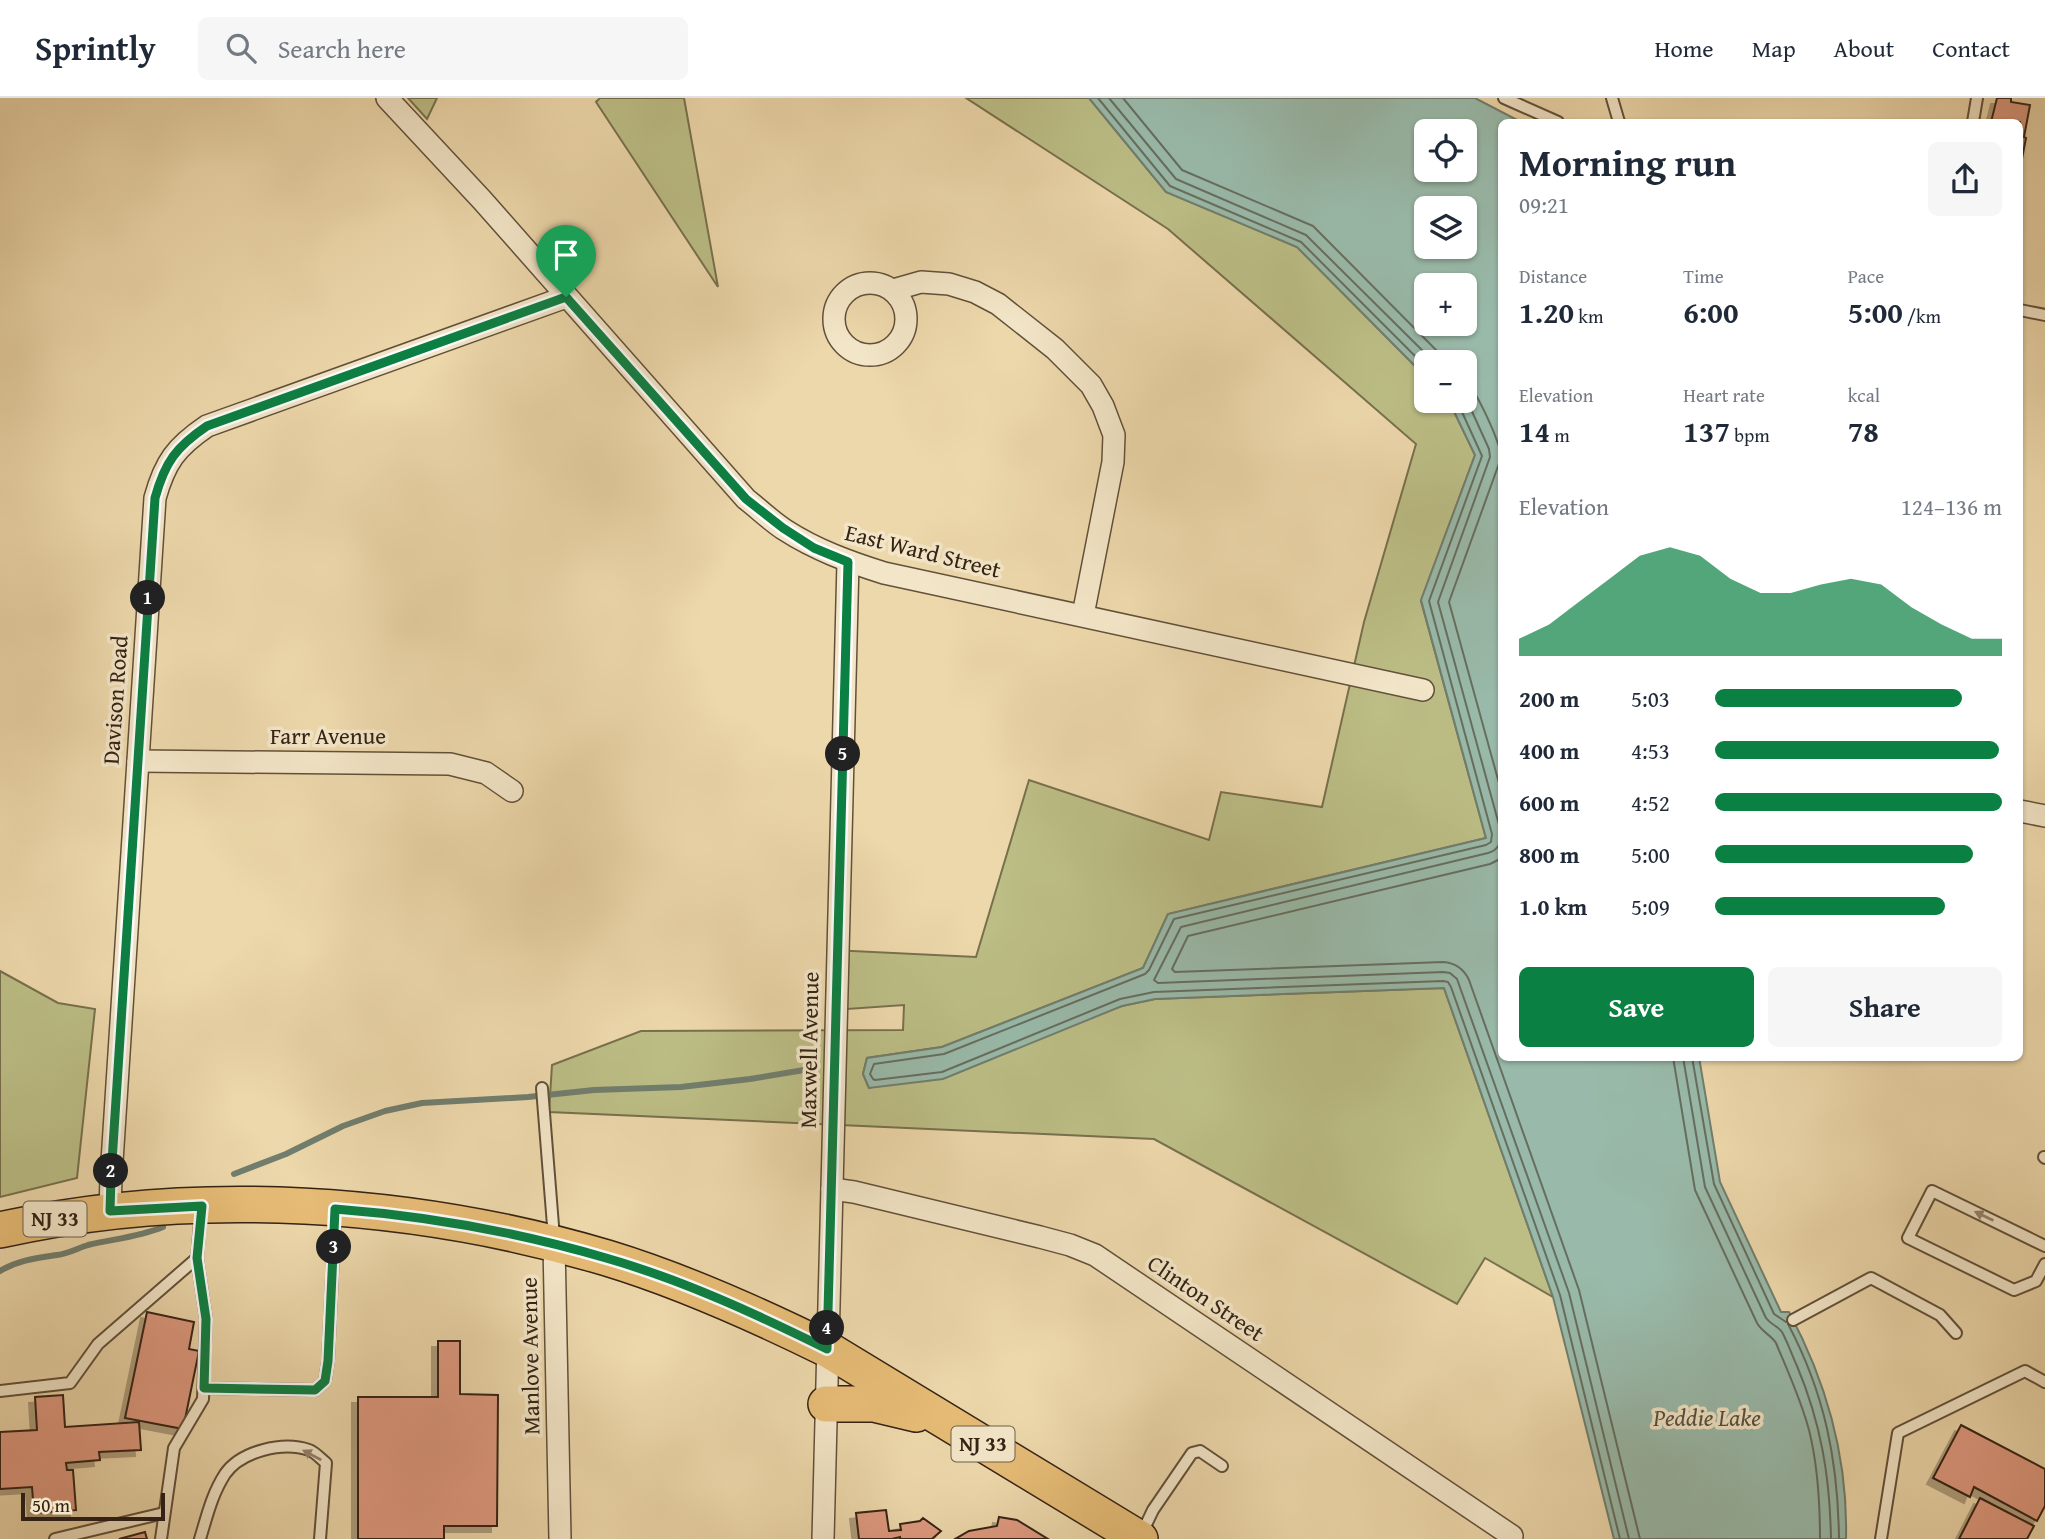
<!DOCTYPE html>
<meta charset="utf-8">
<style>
body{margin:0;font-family:"Gentium Book Plus",serif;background:#f6f6f7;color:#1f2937;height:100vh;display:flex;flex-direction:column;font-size:26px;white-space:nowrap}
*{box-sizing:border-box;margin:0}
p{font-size:23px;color:#747a83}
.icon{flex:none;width:38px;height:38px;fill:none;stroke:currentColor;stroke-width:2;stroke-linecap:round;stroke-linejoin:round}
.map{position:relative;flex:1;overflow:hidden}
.details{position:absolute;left:1498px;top:21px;width:525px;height:942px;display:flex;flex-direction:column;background:#fff;border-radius:10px;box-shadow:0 2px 5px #0004}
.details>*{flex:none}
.buttons{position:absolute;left:1414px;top:21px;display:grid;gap:14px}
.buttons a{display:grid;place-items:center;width:63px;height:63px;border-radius:10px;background:#fff;box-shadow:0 2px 5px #0004;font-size:35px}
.scale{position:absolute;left:21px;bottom:18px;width:144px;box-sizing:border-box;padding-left:7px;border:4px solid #342314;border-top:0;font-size:19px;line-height:24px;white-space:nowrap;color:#342314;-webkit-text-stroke:5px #f3e6c8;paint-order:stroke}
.pin{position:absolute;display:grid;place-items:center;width:60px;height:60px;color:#fff;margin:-72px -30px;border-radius:50% 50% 50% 0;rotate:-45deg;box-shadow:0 0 7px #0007}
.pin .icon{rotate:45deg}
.km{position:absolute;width:35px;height:35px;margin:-18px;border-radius:50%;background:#222;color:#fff;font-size:19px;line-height:35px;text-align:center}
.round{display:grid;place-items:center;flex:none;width:74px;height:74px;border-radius:10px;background:#f6f6f7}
.summary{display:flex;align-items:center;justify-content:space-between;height:119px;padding:0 21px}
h1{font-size:38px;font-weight:600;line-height:52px}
.figures{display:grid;grid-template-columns:repeat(3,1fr);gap:10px;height:119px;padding:7px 21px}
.figures div{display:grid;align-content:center}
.figures b{font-size:30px;font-weight:600}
.figures small{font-size:19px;font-weight:400}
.figures p{font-size:19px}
.chart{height:196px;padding:14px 21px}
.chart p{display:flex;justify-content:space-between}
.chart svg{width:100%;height:126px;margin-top:7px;fill:#0b8043;opacity:.7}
.primary-button{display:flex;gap:14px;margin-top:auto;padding:14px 21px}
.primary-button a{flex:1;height:80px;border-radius:10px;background:#0b8043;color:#fff;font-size:28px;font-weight:600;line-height:80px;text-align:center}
.primary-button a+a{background:#f6f6f7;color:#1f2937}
ul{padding:0 21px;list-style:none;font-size:23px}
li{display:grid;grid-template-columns:112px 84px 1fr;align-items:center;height:52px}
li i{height:18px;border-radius:9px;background:#0b8043}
header{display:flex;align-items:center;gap:42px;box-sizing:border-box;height:98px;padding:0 35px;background:#fff;border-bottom:2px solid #e0e1e3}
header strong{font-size:33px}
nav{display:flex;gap:38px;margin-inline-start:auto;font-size:24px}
.search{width:490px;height:63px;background:#f6f6f7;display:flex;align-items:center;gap:18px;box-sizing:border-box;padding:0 24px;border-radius:10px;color:#747a83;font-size:26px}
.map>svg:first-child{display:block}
</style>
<header>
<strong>Sprintly</strong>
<div class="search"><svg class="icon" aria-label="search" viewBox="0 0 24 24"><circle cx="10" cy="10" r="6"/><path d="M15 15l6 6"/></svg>Search here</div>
<nav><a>Home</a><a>Map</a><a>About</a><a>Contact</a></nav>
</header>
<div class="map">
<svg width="2045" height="1441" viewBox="0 0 2045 1441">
<defs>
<filter id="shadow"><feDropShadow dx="-6" dy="6" stdDeviation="0" flood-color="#0004"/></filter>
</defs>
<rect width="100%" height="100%" fill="#edd8ab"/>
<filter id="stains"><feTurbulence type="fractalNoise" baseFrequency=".00286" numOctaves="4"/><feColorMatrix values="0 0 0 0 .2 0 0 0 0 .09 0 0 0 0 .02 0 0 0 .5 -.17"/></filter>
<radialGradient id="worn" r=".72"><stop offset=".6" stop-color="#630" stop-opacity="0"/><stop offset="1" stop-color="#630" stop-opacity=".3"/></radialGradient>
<g fill="#bcbe86" stroke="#78704d" stroke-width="2">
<path d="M408,0H437L427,21Z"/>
<path d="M600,0H684L718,189L596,4Z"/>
<path d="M966,0H1089L1166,94L1297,149L1426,279V303H1449L1475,357L1421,503L1486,740L1168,816L1143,870L942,949L867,960L863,976L869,990L1122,908L1155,901L1444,890L1553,1199L1485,1160L1457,1206L1154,1041L549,1014L552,967L641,933L903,932L904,907L833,912L832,852L976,859L1029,682L1209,742L1221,694L1322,709L1364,524L1416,346L1168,131Z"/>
<path d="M0,873L58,905L95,911L77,1080L0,1099Z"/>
</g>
<path fill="#99baaa" stroke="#717e6e" stroke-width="2" fill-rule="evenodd" d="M1089,0H1475L1521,24H1502V959H1699L1720,1084L1781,1214H1789C1827,1285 1848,1361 1846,1441H1614L1553,1199L1444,890L1155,901L1122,908L943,981L869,990L863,976L867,960L942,949L1143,870L1168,816L1486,740L1421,502L1475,357L1449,303H1465V264H1426V279L1297,149L1166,94ZM1426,33H1465V72H1426ZM1426,110H1465V149H1426ZM1426,187H1465V226H1426Z"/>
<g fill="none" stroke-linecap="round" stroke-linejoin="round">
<g stroke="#666e5f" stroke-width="2">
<path d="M1098,0L1170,88L1301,144L1426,269"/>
<path d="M1109,0L1176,81L1306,137L1434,264"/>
<path d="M1123,0L1182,72L1313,128L1448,264"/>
<path d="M1465,282C1476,292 1501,345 1501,360L1449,504L1502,696"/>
<path d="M1465,298L1489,351L1490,359L1438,504L1501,734C1502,744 1498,752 1488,755L1181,829L1154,882L1158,885L1443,874L1450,875L1457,881L1569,1195L1629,1441"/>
<path d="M1457,303L1482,358L1429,503L1492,736L1491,744L1486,747L1174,821L1149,872L1145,876L944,956L874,966L870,976L873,981L875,982L942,974L1120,901L1154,894L1443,883L1448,884L1451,889L1560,1197L1620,1441"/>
<path d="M1502,760L1490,766L1188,838L1172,871L1175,874L1443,864C1456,865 1464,871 1469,882L1579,1192L1640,1441"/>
<path d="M1673,959L1695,1092L1757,1225C1762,1234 1771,1237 1776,1245C1788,1274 1801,1302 1809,1332C1818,1368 1820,1405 1820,1441"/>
<path d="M1683,959L1705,1089L1766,1220C1771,1227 1778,1228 1782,1234C1788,1245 1792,1257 1797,1268C1821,1325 1830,1379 1831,1441"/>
<path d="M1692,959L1714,1086L1774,1216L1786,1224"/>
<path d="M1788,1226C1825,1296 1838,1363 1839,1441"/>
</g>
<g stroke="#717e6e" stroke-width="6">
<path d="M234,1076L286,1056L343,1028L385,1013L422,1005L528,999L594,992L681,989L750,981L804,972"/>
<path d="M0,1173C18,1162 37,1160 57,1157C68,1156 78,1150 88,1147C113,1141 139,1139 163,1129"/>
</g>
</g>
<g fill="#df9a80" stroke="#342314" stroke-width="2" filter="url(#shadow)">
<path d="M1997,0H2011V4L2030,7L2024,39L2026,40L2020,71V24H1991Z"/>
<path d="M147,1214L194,1224L189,1251L199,1253L183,1331L125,1320Z"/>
<path d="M438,1243H460V1296L498,1297L497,1428H444V1441H358V1299H438Z"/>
<path d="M63,1297L65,1329L139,1324L141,1352L99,1354L100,1362L66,1365L67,1372H73L76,1412L34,1415L32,1389L0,1391V1334L37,1332L35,1299Z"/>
<path d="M1961,1327L2045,1371V1408L2037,1423L1974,1389L1970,1399L1933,1380Z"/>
<path d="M1980,1400L2034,1428L2027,1441H1959Z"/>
<path d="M886,1412L889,1433L901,1432L900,1426L920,1423L923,1420L941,1433L932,1441H900V1439L892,1441H859L856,1415Z"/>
<path d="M999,1419L1017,1422L1048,1441H955L969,1433L997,1428Z"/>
<path d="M145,1434L147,1441H119Z"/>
</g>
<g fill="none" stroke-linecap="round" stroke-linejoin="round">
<defs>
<g id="service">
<path d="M1504,0L1558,24"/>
<path d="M1612,0L1619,24"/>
<path d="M1973,24L1977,0"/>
<path d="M2020,212L2045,217"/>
<path d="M542,990L554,1140"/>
<path d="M2044,1059L2045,1060"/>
<path d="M2045,1148L1932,1093L1908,1140L2014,1192L2036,1183L2045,1166"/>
<path d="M1793,1222L1871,1180L1940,1217L1956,1235"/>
<path d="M204,1290L315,1292L325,1283L328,1263L335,1114"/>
<path d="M0,1293L70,1285L98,1246L197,1160L201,1114"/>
<path d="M1142,1435L1153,1412L1192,1355L1200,1353L1222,1368"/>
<path d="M55,1441L164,1415"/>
<path d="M161,1441L174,1350L203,1301L206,1221L197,1160"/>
<path d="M200,1441C207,1418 212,1396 225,1376C241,1353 283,1343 309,1352C315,1354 321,1361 326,1365L320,1441"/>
<path d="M1881,1441L1898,1335L2025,1273L2045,1284"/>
</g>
<g id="minor">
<path d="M387,0L482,102L746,401C759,411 771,423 785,432C816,452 849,464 884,475L1423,592"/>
<circle cx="870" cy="221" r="36"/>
<path d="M893,192L921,184L949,186L975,194L998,206L1055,251L1091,287L1103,308L1114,337L1113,364L1083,517"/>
<path d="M138,663L450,666L486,675L512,693"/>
<path d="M2020,713L2045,718"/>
<path d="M832,1091L854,1094L1040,1139L1070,1147L1095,1157L1512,1438L1510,1441"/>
<path d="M110,1113L111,1079L155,400C165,364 176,349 207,328L566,199"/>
<path d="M554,1146L560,1441"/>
<path d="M823,1441L848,464"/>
</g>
<g id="primary">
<path d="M0,1132C196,1088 415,1103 607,1160C683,1183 756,1216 827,1251L1140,1441"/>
<path d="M826,1306H874L916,1316"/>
</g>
</defs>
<use href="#service" stroke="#62503a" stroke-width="14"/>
<use href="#minor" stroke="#62503a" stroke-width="24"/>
<use href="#primary" stroke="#342314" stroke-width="38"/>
<use href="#service" stroke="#f3e6c8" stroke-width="10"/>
<use href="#minor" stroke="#f3e6c8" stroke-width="21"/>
<use href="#primary" stroke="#e6bc76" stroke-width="35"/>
</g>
<defs><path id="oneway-solid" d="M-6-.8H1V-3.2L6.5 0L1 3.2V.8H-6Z" transform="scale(1.75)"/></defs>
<g fill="#94846e">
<use href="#oneway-solid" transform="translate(1984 1118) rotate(-154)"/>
<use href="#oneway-solid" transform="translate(312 1357) rotate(-152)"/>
</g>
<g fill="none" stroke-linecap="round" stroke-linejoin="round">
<defs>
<path id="route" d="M566,199L746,401L783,430L814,450L848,464L827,1251C756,1216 683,1182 606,1160C518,1134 427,1118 335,1111L328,1263L325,1283L315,1292L204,1290L206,1221L197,1160L202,1108L110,1113L111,1079L155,400C165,364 176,349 207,328Z"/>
</defs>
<use href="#route" stroke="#fff" stroke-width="14"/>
<use href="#route" stroke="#0b8043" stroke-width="9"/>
</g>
<g text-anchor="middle" stroke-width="7" stroke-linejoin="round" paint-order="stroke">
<g fill="#f3e6c8" stroke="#6d5e4a" stroke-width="2">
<rect x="23.5" y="1103.5" width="63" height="35" rx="5"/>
<rect x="951.5" y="1328.5" width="63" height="35" rx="5"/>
</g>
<g font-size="21" font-weight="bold" fill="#342314">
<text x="55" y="1128">NJ 33</text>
<text x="983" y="1353">NJ 33</text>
</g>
<g font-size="23" fill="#342314" stroke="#f3e6c8">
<text transform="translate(923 453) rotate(14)" y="8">East Ward Street</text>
<text transform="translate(115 602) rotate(-86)" y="8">Davison Road</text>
<text x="328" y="646">Farr Avenue</text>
<text transform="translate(809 952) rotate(-89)" y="8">Maxwell Avenue</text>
<text transform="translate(1206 1200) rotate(34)" y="8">Clinton Street</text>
<text transform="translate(530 1258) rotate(-91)" y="8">Manlove Avenue</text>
</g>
<g font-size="24" font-style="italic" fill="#525041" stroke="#f3e6c8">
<text x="1707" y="1328">Peddie Lake</text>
</g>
</g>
<rect width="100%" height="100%" filter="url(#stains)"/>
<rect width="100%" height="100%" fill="url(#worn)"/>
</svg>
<div class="buttons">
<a><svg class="icon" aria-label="locate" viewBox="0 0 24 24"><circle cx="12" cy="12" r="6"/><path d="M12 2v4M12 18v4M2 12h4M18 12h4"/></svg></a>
<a><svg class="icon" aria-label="layers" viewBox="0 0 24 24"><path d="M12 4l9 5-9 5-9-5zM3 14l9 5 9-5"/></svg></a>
<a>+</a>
<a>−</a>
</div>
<div class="scale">50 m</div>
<div class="pin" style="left:566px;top:199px;background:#1e9e55"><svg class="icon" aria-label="arrive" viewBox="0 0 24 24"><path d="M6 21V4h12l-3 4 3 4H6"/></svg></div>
<b class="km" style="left:148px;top:500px">1</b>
<b class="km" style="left:111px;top:1073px">2</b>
<b class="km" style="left:334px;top:1149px">3</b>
<b class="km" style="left:827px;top:1230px">4</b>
<b class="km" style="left:843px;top:656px">5</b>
<section class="details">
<div class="summary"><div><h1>Morning run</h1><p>09:21</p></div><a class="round"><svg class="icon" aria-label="share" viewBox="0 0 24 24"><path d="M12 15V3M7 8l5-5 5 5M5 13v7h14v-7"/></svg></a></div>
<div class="figures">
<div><p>Distance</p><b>1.20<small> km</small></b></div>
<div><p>Time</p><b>6:00</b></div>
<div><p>Pace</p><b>5:00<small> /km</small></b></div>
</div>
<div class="figures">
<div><p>Elevation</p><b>14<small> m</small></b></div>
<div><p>Heart rate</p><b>137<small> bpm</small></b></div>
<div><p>kcal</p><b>78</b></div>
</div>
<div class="chart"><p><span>Elevation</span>124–136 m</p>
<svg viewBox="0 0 160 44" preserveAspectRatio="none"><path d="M0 44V38L10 33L20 25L30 17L40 9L50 6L60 9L70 17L80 22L90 22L100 19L110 17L120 19L130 27L140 33L150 38L160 38V44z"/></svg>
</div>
<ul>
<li><b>200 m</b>5:03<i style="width:86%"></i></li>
<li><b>400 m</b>4:53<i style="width:99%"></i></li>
<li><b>600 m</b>4:52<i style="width:100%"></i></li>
<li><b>800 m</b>5:00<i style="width:90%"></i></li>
<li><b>1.0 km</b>5:09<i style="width:80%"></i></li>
</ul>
<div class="primary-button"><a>Save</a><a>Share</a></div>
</section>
</div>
